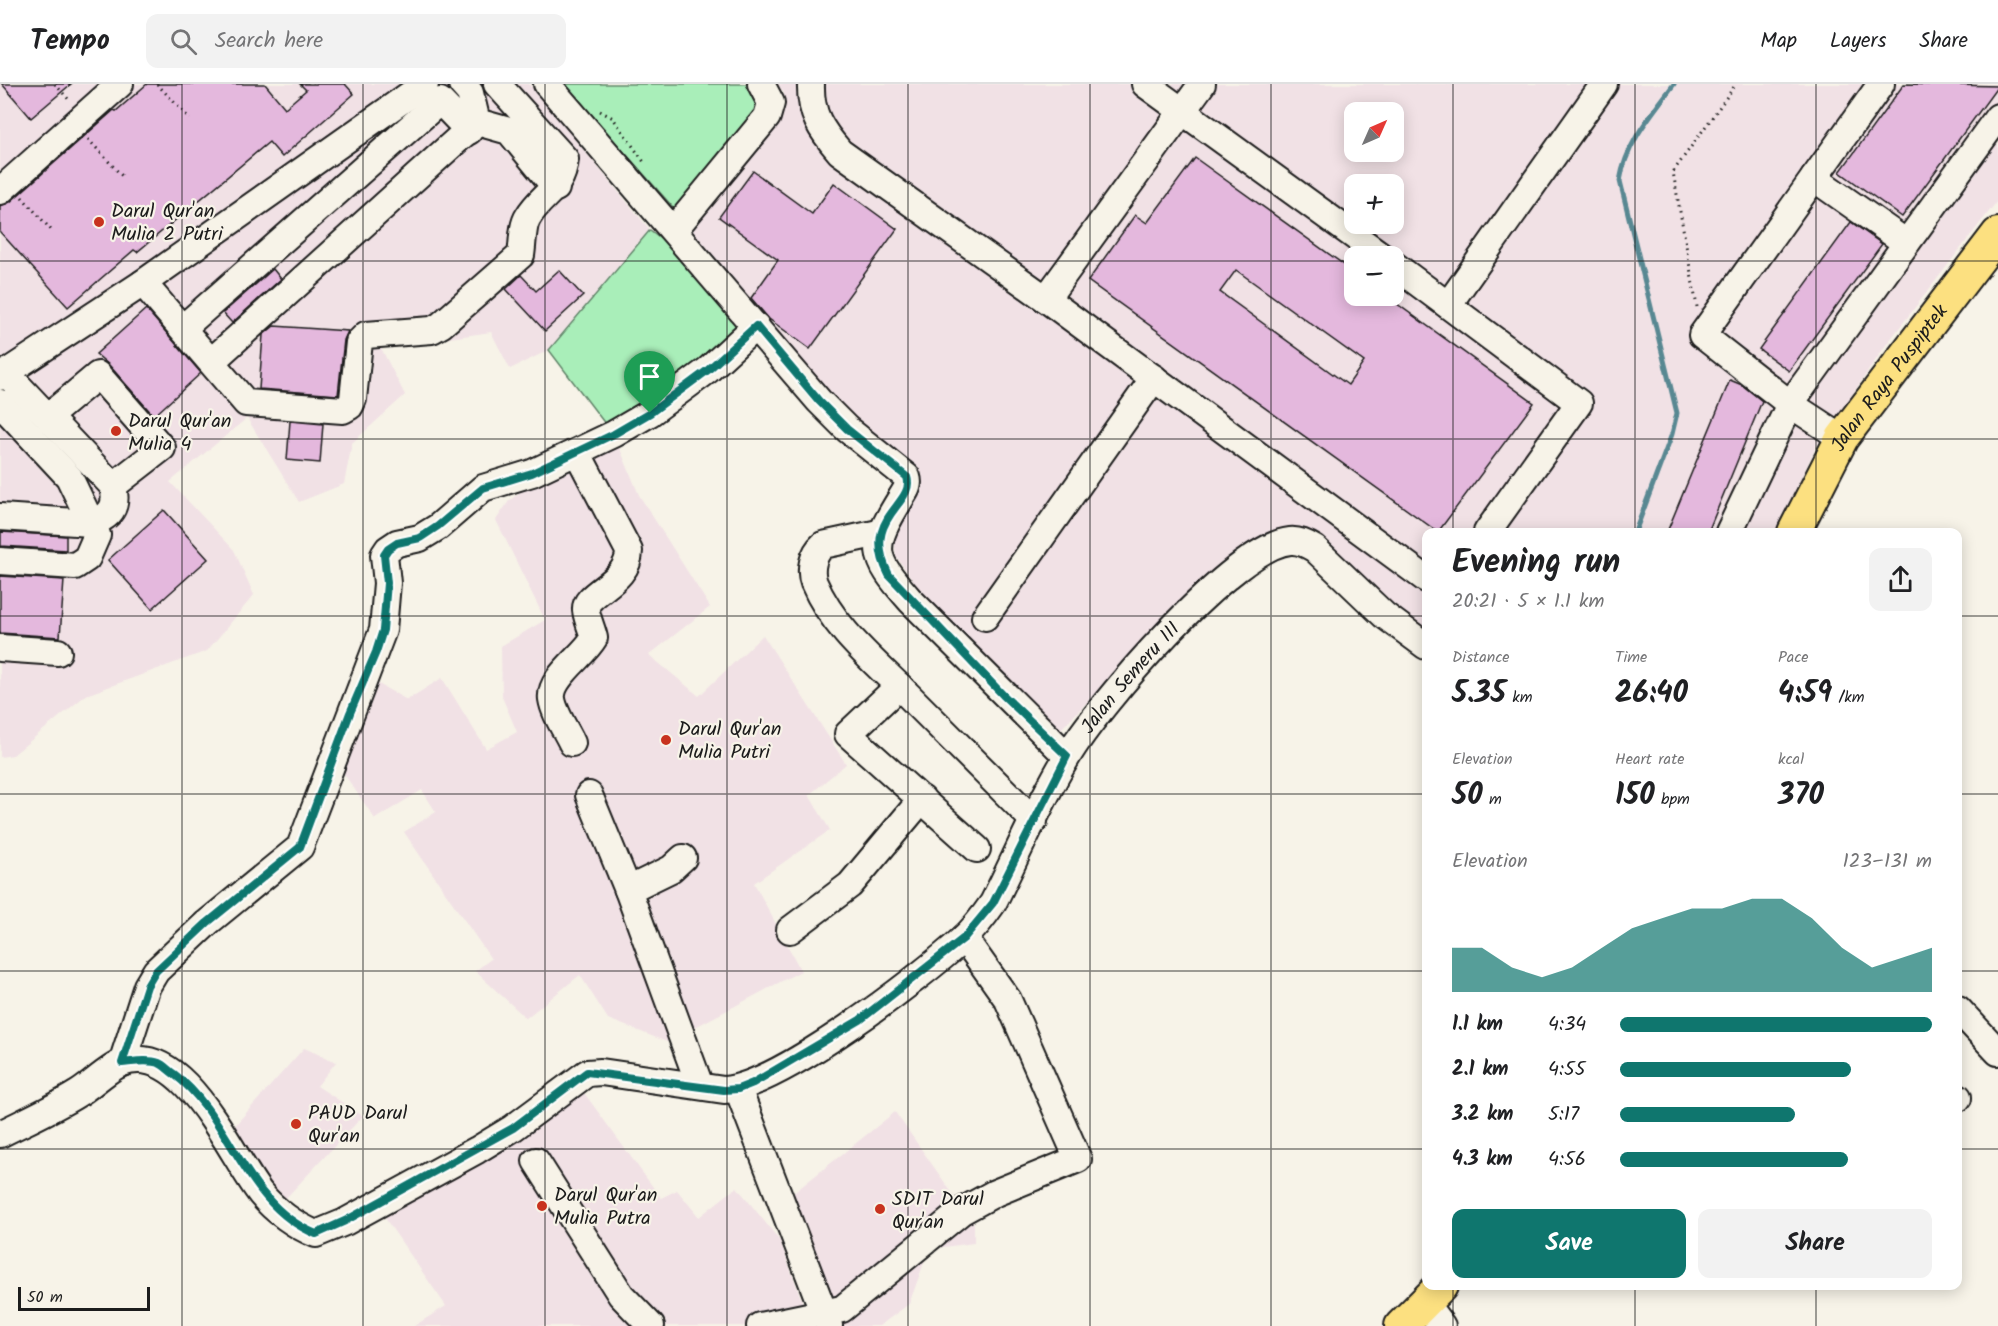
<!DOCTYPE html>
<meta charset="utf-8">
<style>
body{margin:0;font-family:Kalam,sans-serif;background:#f2f2f2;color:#202124;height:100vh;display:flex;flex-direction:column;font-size:22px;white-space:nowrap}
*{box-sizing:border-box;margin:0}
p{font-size:20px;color:#757577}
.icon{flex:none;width:33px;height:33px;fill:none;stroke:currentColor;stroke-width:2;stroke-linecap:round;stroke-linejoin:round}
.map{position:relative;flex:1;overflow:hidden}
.side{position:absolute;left:1422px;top:444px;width:540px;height:762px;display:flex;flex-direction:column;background:#fff;border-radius:12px;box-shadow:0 3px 15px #0003}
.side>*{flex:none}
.needle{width:39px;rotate:45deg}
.fabs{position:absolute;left:1344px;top:18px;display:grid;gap:12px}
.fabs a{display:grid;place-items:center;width:60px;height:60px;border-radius:12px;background:#fff;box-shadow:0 3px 15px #0003;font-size:30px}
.scale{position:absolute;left:18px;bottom:15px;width:132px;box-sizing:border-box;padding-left:6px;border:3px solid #1c1c1c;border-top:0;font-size:16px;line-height:21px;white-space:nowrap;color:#1c1c1c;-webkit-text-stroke:4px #f7f3e8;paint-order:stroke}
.pin{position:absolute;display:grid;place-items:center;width:51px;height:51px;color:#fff;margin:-62px -26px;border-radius:50% 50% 50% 0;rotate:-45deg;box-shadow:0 0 6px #0007}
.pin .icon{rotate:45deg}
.round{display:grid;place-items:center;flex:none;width:63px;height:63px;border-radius:12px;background:#f2f2f2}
.headline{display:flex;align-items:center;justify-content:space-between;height:102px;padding:0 30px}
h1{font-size:33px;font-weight:600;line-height:45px}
.figures{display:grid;grid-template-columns:repeat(3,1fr);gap:9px;height:102px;padding:6px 30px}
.figures div{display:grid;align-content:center}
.figures b{font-size:30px;font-weight:600}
.figures small{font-size:16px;font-weight:400}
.figures p{font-size:16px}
.chart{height:168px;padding:12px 30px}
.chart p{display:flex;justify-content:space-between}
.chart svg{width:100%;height:108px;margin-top:6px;fill:#0f766e;opacity:.7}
.action{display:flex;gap:12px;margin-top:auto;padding:12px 30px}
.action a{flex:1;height:69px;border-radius:12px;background:#0f766e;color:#fff;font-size:24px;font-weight:600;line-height:69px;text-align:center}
.action a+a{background:#f2f2f2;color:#202124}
ul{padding:0 30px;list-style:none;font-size:20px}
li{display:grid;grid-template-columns:96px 72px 1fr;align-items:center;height:45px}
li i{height:15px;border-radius:8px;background:#0f766e}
header{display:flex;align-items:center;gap:36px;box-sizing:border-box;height:84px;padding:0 30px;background:#fff;border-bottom:2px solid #e0e0e0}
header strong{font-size:28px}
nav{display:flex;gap:33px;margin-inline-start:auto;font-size:21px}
.search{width:420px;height:54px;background:#f2f2f2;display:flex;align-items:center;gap:15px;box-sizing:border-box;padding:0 21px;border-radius:12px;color:#757577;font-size:22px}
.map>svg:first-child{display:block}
</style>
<header>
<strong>Tempo</strong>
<div class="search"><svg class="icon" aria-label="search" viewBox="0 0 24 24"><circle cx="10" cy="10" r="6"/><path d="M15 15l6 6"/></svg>Search here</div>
<nav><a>Map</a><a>Layers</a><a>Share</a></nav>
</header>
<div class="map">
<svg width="1998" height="1242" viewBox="0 0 1998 1242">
<rect width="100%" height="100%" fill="#f7f3e8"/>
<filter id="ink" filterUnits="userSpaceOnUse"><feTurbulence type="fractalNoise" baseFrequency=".0167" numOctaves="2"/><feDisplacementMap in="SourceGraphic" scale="12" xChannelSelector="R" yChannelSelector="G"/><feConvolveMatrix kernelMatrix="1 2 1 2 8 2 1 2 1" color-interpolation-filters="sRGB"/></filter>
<g filter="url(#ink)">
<g fill="#f1e1e5" fill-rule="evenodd">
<path d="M0,0H529L650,146L549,266L510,285L491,248L381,264L405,311L352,359L344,400L299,418L247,334L170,398L234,466L254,511L207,567L86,611L13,671L0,673Z"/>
<path d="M777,0H1998V116L1886,261L1815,365L1775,448H1426V547L1272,450L1219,483L1057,649L936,530L896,472L893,442L921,389L844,339L689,155L696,133L781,30L784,9ZM1354,28H1394V68H1354ZM1354,100H1394V140H1354ZM1354,172H1394V212H1354Z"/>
<path d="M616,355L639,411L710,523L649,571L699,612L763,551L846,680L809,711L830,746L754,799L801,887L667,958L608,935L580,891L526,934L475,887L491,875L404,748L436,728L422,706L375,735L340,684L373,597L407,616L442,594L486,665L517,648L502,613L501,562L545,536L496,436L509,417L536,395Z"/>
<path d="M304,964L336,978L317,1002L363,1032L283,1117L257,1091L230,1047Z"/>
<path d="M579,1002L661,1114L677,1106L699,1133L737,1103L780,1157L809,1236L795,1242H414L446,1222L382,1130Z"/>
<path d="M895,1028L974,1140V1159L929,1165L909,1220L879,1242H837L791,1111Z"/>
</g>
<g fill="#a9eeb9" stroke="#62856a" stroke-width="1.5">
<path d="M564,0H752L763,23L679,130Z"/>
<path d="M650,146L679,168L745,244L629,330L606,341L549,266Z"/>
</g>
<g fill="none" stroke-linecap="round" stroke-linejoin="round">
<path stroke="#598892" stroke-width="5" d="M1635,448L1672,350L1677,329L1620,97C1626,59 1651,31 1674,0"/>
</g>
<g fill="#e4b8dd" stroke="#1c1c1c" stroke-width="1.5" fill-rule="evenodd">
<path d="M2,0H71L31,34Z"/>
<path d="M147,0H265L285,24L306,6L300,0H345L354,10L282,73L269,58L137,168L134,166L68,223L0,148V122L10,118L114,26L116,27Z"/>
<path d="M1904,0L1998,2L1902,133L1840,88Z"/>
<path d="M1195,74L1354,188V212H1386L1534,319L1438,448L1088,197L1135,131L1147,139ZM1236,186L1364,278L1348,301L1220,208Z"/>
<path d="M753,87L812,130L834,99L897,145L810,265L769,235L751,214L778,176L719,133Z"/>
<path d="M1851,138L1882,160L1789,287L1759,265Z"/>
<path d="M273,185L281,195L232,239L223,229Z"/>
<path d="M559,186L583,212L545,247L506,205L521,191L536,207Z"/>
<path d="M146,225L201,289L154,332L109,281L96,270Z"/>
<path d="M274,242L348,247L344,256L338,311L259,305L263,251Z"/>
<path d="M1730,296L1742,301L1762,317L1708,448H1667Z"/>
<path d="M290,337L323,340L320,379L287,376Z"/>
<path d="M164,426L208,475L152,525L108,476Z"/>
<path d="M1,448L66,452V466L1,462Z"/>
<path d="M0,492L64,496L60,553L0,549Z"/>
</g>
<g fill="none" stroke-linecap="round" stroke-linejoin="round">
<defs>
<g id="minor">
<path d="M462,0L470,9L477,38L509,47L556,104"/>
<path d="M547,0L819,317L847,345L907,393C910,402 905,407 901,414C870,464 871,472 910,516L1067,672"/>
<path d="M811,0C810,30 821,46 840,68L1046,215L1426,495"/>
<path d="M1145,0L1382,172"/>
<path d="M1814,94L1905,158"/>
<path d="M0,107L120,0"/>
<path d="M674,146L767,33L771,19L761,0"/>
<path d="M1394,181L1579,319L1487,448"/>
<path d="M143,199L246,319L343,326L350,322L353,315L359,258L366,251L432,246L441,241L521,171C523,160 522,142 528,133C542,109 562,107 565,75L497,0"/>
<path d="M1046,215L1202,0"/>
<path d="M1448,221L1604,0"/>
<path d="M183,244L440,17L469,47"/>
<path d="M212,277L477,38"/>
<path d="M0,293L143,199L425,0"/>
<path d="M0,319L69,393L97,451L87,474L75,482L0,477"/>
<path d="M49,332L98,291L162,364L113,402"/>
<path d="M1842,354L1790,320L1702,251L1881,0"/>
<path d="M0,433L91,439C111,433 118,422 113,402L7,290"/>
<path d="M1729,448L1790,320L1998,33"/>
<path d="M879,449L823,461C813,470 809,486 814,499C833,544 874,577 908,611C950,653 992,695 1034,737"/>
<path d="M985,533L1154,294"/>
<path d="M0,564L58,568"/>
<path d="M899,602L848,650L977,765"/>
<path d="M572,659C566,646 554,629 552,615C549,594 583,573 594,554C592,545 587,535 586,526C584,508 629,499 629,467L577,368"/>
<path d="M589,711L628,806L700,1002"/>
<path d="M628,806L671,785L683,774"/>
<path d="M790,846L850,801L922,715"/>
<path d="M1958,925L1998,968"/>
<path d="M122,979L147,902L156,887L207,839L300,763L383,546L387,499L384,471L388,465L397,459L420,454L438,443L483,404L532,389L614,350L650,329L708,286L756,242"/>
<path d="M738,1005L829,1242"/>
<path d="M1958,1013V1014"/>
<path id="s1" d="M0,1050C26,1037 53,1025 77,1010C91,1002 108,984 122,979C184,955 231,1073 261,1110C275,1127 296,1142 316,1150L345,1138L477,1066L513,1044L587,989L601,988L724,1006C779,1002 920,894 963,855C975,844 984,832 993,819C1017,771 1039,719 1067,673C1096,623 1234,462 1290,457C1299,456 1307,460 1315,465L1384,531L1426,562"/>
<path d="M536,1077L621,1211L651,1242"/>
<path d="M1424,1218L1442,1242"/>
<path d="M760,1242L842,1225L962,1127L995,1109L1078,1075L1008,916L964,854"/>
</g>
<g id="major">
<path id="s2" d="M1794,448L1842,354L1998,150"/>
<path d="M1401,1242L1441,1202"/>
</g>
</defs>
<use href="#minor" stroke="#1c1c1c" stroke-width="30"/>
<use href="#major" stroke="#1c1c1c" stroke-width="36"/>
<g stroke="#1c1c1c" stroke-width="3" stroke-dasharray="1.5 4.5" stroke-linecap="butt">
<path d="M55,0L70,17"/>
<path d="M157,0L190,35"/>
<path d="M600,27L613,34L644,78"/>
<path d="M88,55L122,92"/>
<path d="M22,113L52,147"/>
<path d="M1697,223L1673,88L1736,0"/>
</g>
<use href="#minor" stroke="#f7f3e8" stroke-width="26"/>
<use href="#major" stroke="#fce080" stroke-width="32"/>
</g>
</g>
<g fill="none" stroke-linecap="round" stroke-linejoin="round" filter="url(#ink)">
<defs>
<path id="route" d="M756,242L819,317L847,345L907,393C916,421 859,433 889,491L1003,611L1067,672L993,819L964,854L860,936L753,999L738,1005L724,1006L587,988L513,1044L345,1137L316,1150C244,1121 232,1034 174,990C169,987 164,981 159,979C148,975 133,978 122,979L147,902L156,887L207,839L300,763L350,629L376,568L383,546L387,499L384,471L388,465L397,459L420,454L438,442L483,404L532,389L614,350L650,329L708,286Z"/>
</defs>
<use href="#route" stroke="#fff" stroke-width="12"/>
<use href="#route" stroke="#0f766e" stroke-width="8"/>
</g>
<path fill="none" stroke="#1c1c1c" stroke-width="1.5" stroke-opacity="0.55" d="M182,0V1242M363,0V1242M545,0V1242M727,0V1242M908,0V1242M1090,0V1242M1271,0V1242M1453,0V448M1635,0V448M1816,0V448M0,177H1354M1394,177H1998M0,355H1998M0,532H1426M1958,532H1998M0,710H1426M1958,710H1998M0,887H1426M1958,887H1998M0,1065H1426M1958,1065H1998M1453,1202V1242M1635,1202V1242M1816,1202V1242"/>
<g fill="#c8321e" stroke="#f7f3e8" stroke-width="2">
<circle cx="99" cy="138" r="6"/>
<circle cx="116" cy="347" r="6"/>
<circle cx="666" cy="656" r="6"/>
<circle cx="296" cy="1040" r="6"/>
<circle cx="542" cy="1122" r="6"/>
<circle cx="880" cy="1125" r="6"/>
</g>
<g text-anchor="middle" stroke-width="4.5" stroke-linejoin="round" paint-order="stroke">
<g font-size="20" fill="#1c1c1c" stroke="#f7f3e8" text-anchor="start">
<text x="111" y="133">Darul Qur'an<tspan x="111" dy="23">Mulia 2 Putri</tspan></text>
<text x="128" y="343">Darul Qur'an<tspan x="128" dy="23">Mulia 4</tspan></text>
<text x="678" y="651">Darul Qur'an<tspan x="678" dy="23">Mulia Putri</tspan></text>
<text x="308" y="1035">PAUD Darul<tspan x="308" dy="23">Qur'an</tspan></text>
<text x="554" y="1117">Darul Qur'an<tspan x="554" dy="23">Mulia Putra</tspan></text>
<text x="892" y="1121">SDIT Darul<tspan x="892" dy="23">Qur'an</tspan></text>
</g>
<g font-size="20" fill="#1c1c1c" stroke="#f7f3e8">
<text dy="7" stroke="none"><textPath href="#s2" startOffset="182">Jalan Raya Puspiptek</textPath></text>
<text dy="7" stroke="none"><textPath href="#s1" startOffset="1467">Jalan Semeru III</textPath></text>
</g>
</g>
</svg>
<div class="fabs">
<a><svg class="needle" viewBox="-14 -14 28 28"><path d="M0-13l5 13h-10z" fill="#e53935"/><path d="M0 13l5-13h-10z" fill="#757577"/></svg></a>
<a>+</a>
<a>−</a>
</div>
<div class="scale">50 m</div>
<div class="pin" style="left:650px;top:329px;background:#1e9e55"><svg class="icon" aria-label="arrive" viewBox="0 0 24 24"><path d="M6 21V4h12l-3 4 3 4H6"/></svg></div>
<section class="side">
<div class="headline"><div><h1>Evening run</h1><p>20:21 · 5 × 1.1 km</p></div><a class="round"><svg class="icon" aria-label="share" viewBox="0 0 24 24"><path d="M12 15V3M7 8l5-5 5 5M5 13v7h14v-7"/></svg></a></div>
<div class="figures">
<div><p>Distance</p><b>5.35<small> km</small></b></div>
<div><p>Time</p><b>26:40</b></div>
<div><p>Pace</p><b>4:59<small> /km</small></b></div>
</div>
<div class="figures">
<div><p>Elevation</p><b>50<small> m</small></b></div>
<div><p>Heart rate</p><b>150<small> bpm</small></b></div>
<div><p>kcal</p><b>370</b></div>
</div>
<div class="chart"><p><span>Elevation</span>123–131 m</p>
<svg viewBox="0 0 160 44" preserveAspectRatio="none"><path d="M0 44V26L10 26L20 34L30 38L40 34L50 26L60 18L70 14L80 10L90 10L100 6L110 6L120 14L130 26L140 34L150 30L160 26V44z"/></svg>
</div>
<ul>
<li><b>1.1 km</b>4:34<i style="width:100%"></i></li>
<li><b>2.1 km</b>4:55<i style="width:74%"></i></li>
<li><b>3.2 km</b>5:17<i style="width:56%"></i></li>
<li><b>4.3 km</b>4:56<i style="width:73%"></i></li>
</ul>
<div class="action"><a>Save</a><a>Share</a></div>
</section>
</div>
